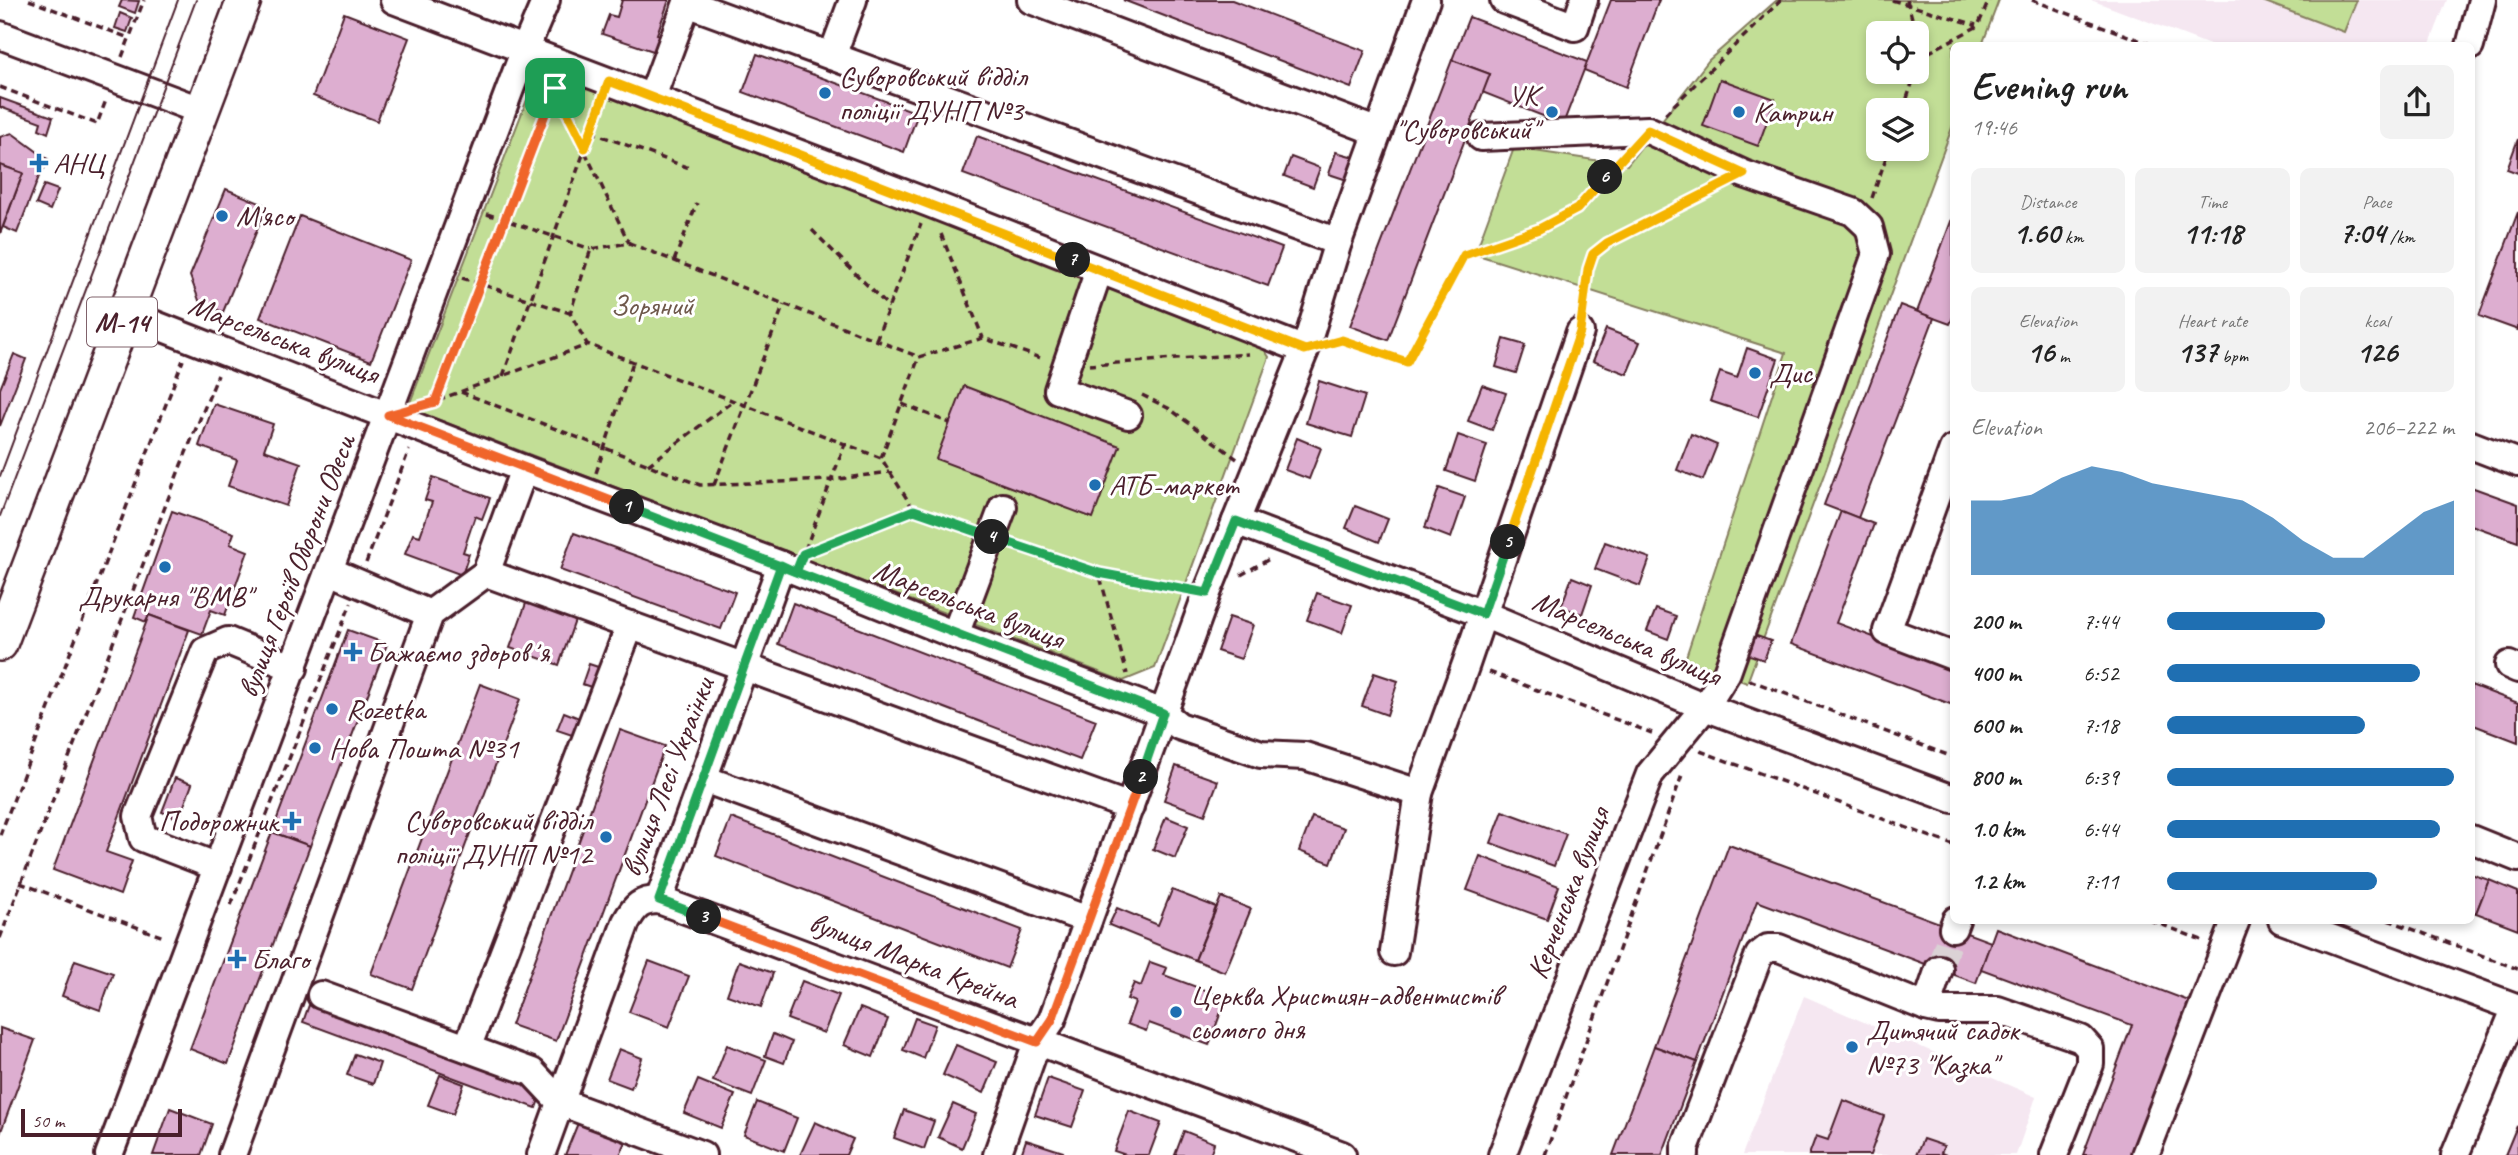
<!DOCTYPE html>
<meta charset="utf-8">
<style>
body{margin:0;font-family:Caveat,sans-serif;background:#f2f2f2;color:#222;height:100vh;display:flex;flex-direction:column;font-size:26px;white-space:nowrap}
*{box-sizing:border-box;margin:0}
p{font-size:23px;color:#767676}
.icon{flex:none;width:38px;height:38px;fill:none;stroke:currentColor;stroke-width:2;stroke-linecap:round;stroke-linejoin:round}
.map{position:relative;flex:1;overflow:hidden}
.sheet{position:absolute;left:1950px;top:42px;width:525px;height:882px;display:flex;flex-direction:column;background:#fff;border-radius:10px;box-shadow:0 4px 10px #0003}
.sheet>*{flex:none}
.tools{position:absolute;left:1866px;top:21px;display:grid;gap:14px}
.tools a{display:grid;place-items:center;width:63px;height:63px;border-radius:10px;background:#fff;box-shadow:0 4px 10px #0003;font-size:35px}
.scale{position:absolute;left:21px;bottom:18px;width:161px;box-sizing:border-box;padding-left:7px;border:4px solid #4a1f2b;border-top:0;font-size:19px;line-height:24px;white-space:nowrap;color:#4a1f2b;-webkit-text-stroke:5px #fff;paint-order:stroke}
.pin{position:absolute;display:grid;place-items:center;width:60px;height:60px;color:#fff;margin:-30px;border-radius:14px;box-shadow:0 4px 10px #0006}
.km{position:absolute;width:35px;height:35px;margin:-18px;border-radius:50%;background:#222;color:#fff;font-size:19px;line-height:35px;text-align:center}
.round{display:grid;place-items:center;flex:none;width:74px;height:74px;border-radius:10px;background:#f2f2f2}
.headline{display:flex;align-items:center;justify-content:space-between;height:119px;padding:0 21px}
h1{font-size:38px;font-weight:700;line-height:52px}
.metrics{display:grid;grid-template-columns:repeat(3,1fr);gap:10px;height:119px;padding:7px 21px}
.metrics div{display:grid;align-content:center;border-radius:10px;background:#f2f2f2;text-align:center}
.metrics b{font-size:30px;font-weight:700}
.metrics small{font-size:19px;font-weight:400}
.metrics p{font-size:19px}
.chart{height:196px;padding:14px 21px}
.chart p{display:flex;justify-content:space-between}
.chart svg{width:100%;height:126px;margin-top:7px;fill:#1f6fb2;opacity:.7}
ul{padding:0 21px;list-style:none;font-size:23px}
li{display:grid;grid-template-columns:112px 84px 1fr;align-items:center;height:52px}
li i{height:18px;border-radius:9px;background:#1f6fb2}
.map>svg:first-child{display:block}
</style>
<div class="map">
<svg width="2518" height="1155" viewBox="0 0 2518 1155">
<rect width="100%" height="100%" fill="#fff"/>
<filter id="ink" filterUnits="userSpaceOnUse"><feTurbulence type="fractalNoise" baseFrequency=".0143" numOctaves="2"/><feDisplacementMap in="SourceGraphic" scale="14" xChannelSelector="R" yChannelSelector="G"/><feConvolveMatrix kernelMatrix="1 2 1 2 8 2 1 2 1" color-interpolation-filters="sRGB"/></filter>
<g filter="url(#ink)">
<g fill="#f5e7f1">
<path d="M2091,0H2447L2429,46L2210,45Z"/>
<path d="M1804,996L2036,1097L2016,1155H1742Z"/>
</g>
<g fill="#c2de96" stroke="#867e60" stroke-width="2" fill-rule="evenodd">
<path d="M1777,0H1999L1982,45L1953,46V125L1747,683L1685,660L1786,353L1475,254L1514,148L1627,165L1709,60ZM1878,33H1916V72H1878ZM1878,110H1916V149H1878Z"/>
<path d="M2260,0H2357L2344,32Z"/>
<path d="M540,66L1259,342L1269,357L1155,668L1123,681L408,408Z"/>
</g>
<g fill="#ddaed0" stroke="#4a1f2b" stroke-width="2">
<path d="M122,0L139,1L135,13L119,7Z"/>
<path d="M622,0H669L657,34L665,36L659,53L602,34L609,15L617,17Z"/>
<path d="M1123,0H1232L1365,51L1351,88Z"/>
<path d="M1611,0H1659L1626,87L1584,70Z"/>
<path d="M120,13L132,18L127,32L115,28Z"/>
<path d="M344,13L409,38L377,121L313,96Z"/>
<path d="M1469,17L1587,62L1563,124L1482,92L1490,74L1452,60Z"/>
<path d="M757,54L918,113L904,152L743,92Z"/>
<path d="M1452,60L1490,74L1388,340L1350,326Z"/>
<path d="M1720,79L1775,99L1758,146L1703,126Z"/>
<path d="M0,98L53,117L48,133L39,129L41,122L0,107Z"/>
<path d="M12,133L50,161L40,174L17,233L3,227L23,173L0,165V137Z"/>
<path d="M977,136L1282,248L1268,286L963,174Z"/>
<path d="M2518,139V173L2507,169Z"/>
<path d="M1336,152L1354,157L1347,180L1329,174Z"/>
<path d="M1291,157L1320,168L1313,187L1284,176Z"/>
<path d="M0,165L23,173L0,234Z"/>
<path d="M44,185L58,190L50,210L36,204Z"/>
<path d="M226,189L267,206L223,312L200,303L190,276Z"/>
<path d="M2518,212V330L2479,316Z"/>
<path d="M300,216L411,260L371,361L260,318Z"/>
<path d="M1953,216V317L1950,324L1917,312Z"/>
<path d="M1900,305L1934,318L1858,518L1824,505Z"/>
<path d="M1606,329L1640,342L1627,374L1593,361Z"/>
<path d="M1504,339L1525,345L1516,373L1496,367Z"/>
<path d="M1747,348L1778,359L1758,417L1710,401L1720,372L1737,378Z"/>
<path d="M14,354L26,359L0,426V389Z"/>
<path d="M1319,381L1365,396L1352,437L1306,423Z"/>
<path d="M1482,385L1506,393L1492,430L1468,421Z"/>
<path d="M964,386L1120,446L1093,518L936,459Z"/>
<path d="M214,404L273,424L264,450L301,463L286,506L228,486L237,460L199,446Z"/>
<path d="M1691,434L1717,445L1703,480L1677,470Z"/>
<path d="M1458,435L1487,445L1475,481L1446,471Z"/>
<path d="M1297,438L1321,448L1309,479L1285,470Z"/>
<path d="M433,477L490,498L482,519L475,516L463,552L469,554L462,575L405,554L413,534L420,536L432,502L425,500Z"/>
<path d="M2471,487L2518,504V542L2471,525Z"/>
<path d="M1439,488L1465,497L1451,538L1425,528Z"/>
<path d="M1355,506L1388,519L1379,542L1346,528Z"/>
<path d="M172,511L234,533L230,544L248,551L225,615L211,610L202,634L149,615L146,622L134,617Z"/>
<path d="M1841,511L1874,524L1836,623L1953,667V705L1791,644Z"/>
<path d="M574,533L735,592L721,629L560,570Z"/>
<path d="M1605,542L1650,558L1640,586L1595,569Z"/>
<path d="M1572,577L1592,585L1582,614L1561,607Z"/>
<path d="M1317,593L1352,605L1342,633L1307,620Z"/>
<path d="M529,595L578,612L559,665L510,648Z"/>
<path d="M793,603L1096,720L1080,760L778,644Z"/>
<path d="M1656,609L1676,616L1668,639L1647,631Z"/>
<path d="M149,615L189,630L106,852L132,861L120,895L53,870Z"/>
<path d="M1229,617L1253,625L1241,659L1217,651Z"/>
<path d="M348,630L387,644L310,846L272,832Z"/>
<path d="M1754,635L1771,641L1764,660L1747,654Z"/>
<path d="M589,664L604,669L597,689L582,684Z"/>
<path d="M1374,673L1398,681L1387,715L1362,706Z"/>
<path d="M480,684L520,699L412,989L371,974Z"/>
<path d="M2471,685L2518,703V742L2471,724Z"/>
<path d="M564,712L587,721L581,738L557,730Z"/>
<path d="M620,730L665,746L556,1041L511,1025Z"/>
<path d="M1176,766L1218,781L1205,815L1164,800Z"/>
<path d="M175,778L192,784L179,819L162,812Z"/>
<path d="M1503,811L1566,834L1554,866L1491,843Z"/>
<path d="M1166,817L1188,826L1175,858L1153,849Z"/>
<path d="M1312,817L1344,828L1331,863L1299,851Z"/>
<path d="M731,818L1022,930L1007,968L716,856Z"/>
<path d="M272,832L310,846L228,1064L190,1049Z"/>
<path d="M1729,845L1991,942L1976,983L1757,901L1697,1062L1654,1046Z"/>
<path d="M1480,856L1559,886L1547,919L1467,890Z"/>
<path d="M2471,874L2489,880L2476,913L2471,911Z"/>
<path d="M2489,880L2518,892V929L2476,913Z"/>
<path d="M1172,890L1216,907L1195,960L1109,925L1117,908L1158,925Z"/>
<path d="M1221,897L1251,909L1225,972L1195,960Z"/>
<path d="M1996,928L2189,1001L2131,1155H2083L2132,1025L1981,969Z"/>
<path d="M75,960L113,973L100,1010L62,996Z"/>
<path d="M649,961L689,976L669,1027L629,1012Z"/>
<path d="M739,961L773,973L761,1007L727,995Z"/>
<path d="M1150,962L1167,968L1164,975L1226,998L1209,1045L1149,1023L1146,1031L1127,1024L1135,1002L1127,999L1134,983L1141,986Z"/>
<path d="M802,981L839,995L824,1033L787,1019Z"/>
<path d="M309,1005L542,1091L536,1108L303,1022Z"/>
<path d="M860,1008L888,1019L873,1057L844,1045Z"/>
<path d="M915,1018L935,1025L923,1058L903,1050Z"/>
<path d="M0,1028L35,1040L0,1134Z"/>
<path d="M773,1034L792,1042L784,1063L765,1056Z"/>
<path d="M727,1045L766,1060L752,1096L713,1081Z"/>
<path d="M956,1045L997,1062L984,1093L943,1075Z"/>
<path d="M1654,1046L1697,1062L1662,1155H1613Z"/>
<path d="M619,1049L642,1058L631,1088L607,1079Z"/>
<path d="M355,1054L380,1063L373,1084L347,1075Z"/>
<path d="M440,1075L464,1084L453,1114L428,1105Z"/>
<path d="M1048,1078L1085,1091L1072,1127L1035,1115Z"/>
<path d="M698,1080L735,1095L721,1128L684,1113Z"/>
<path d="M1843,1100L1884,1116L1870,1155H1809L1816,1136L1828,1140Z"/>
<path d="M757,1102L797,1118L784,1151L744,1135Z"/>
<path d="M953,1104L976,1114L962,1148L938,1137Z"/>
<path d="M170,1108L212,1124L201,1155H153Z"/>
<path d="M904,1110L934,1121L924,1149L894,1138Z"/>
<path d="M1129,1111L1161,1123L1149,1155H1126L1114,1151Z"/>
<path d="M815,1122L853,1139L846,1155H800Z"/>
<path d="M578,1123L626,1142L620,1155H565Z"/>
<path d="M2517,1126L2518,1155H2505Z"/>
<path d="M1184,1131L1214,1143L1210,1155H1175Z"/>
<path d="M1923,1139L1944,1146L1941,1153L1946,1155H1916Z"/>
<path d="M1026,1140L1063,1152L1062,1155H1021Z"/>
</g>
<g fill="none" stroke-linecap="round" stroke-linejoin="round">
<path stroke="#dbd2d5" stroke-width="26" stroke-dasharray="26 13" stroke-linecap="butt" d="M1939,969L1953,928"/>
<defs>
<g id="minor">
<path d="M394,0L929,203L1305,350"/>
<path d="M1031,0L1378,132"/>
<path d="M1504,0L1575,27L1584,0"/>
<path d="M687,3L1338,242"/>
<path d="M0,35L202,111"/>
<path d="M2470,46L2482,0"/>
<path d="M832,56L853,0"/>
<path d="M652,97L688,0"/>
<path d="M1481,137L1648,130L1744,174L1853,212L1869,227L1876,254L1727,672L1705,707L1650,774L1502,1155"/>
<path d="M1099,270L1058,390L1128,415"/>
<path d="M125,313L524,469L781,565L955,635L1163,713L1179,726L1261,754L1305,756L1419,793"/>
<path d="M2471,445L2518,463"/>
<path d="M1953,449L1887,631L1953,656"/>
<path d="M1236,521L1483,614L1705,707L1953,799"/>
<path d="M330,571L430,614"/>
<path d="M486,573L1130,807"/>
<path d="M955,635L1003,507"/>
<path d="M2509,665L2518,669"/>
<path d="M704,779L1088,920"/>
<path d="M2471,839L2518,858"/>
<path d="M218,867L143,838L138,816L205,651L228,641L294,668"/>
<path d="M659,900L781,565"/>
<path d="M2282,920L2518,1008"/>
<path d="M1953,928L1956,920"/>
<path d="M1394,952L1419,793L1466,664L1580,332"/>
<path d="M321,995L532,1072L560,1102L702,1155"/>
<path d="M1926,1007L1939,969"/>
<path d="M467,1048L630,625"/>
<path d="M109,1155L525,49L546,0"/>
<path d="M232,1155L430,614L486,573L524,469"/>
<path d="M541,1155L626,922C635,906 641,900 659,900L1342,1155"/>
<path d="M997,1155L1037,1042L1052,1020L1207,593L1305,350L1338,242L1426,0"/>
<path d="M1685,1155V1148L1759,955L1768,948H1779L1926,1007L1939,1010H1998L2081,1039L2090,1049V1064L2054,1155"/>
<path d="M2145,1155L2236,920"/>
<path d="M2455,1155L2516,1007"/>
</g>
<path id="major" d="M0,644L244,0"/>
</defs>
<use href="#minor" stroke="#4a1f2b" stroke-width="32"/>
<use href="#major" stroke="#4a1f2b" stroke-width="38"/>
<g stroke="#4a1f2b" stroke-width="3.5" stroke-dasharray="7 5" stroke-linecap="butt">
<path d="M29,0L129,38"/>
<path d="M1892,0L1976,25"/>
<path d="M1907,0L1916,33"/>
<path d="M2032,0L2155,46"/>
<path d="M1916,35L1922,56"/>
<path d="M122,57L144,0"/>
<path d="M1916,72L1922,56L1978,26L1989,0"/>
<path d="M0,87L97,124L106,100"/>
<path d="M554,87L629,243"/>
<path d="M1903,110L1916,72"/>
<path d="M1665,114L1781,0"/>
<path d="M591,132L692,169"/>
<path d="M1872,198L1889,149"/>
<path d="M487,214L591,249"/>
<path d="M812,230L889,307"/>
<path d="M941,234L983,338"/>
<path d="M674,261L697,203"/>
<path d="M462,278L570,313"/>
<path d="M1583,310L1588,269L1593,254L1607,242L1717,187"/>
<path d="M876,340L921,224"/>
<path d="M1333,342L1342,339L1407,362L1464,255L1539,229L1577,209L1626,155"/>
<path d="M1089,365L1249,354"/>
<path d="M503,376L602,102"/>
<path d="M461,392L700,485L832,480L889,472"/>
<path d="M1142,395L1170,409L1237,459"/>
<path d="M435,402L555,88"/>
<path d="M427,404L587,345"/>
<path d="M902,404L950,423"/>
<path d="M881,458L919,357"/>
<path d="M648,465L733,401"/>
<path d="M596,473L633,362"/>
<path d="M714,485L784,304"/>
<path d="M969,529L914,510L881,458L587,344L570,313L591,249L629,243L919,357L983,338L1043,359"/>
<path d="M1013,544L1099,573L1127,674"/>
<path d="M805,550L845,444"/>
<path d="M811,551L914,510"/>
<path d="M366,563L409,450"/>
<path d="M1099,573L1183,589"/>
<path d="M1241,575L1271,558"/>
<path d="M1489,672L1652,733"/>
<path d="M1749,680L1953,757"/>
<path d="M1700,751L1953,845"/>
<path d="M0,835L183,360"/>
<path d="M20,883L166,938"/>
<path d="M231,905L351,603"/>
<path d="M2150,920L2204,941"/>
<path d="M2388,920L2518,969"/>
<path d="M0,938L181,465L218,375"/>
<path d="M1545,1155L1682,775"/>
</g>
<use href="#minor" stroke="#fff" stroke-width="26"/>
<use href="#major" stroke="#fff" stroke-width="33"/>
<g stroke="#4a1f2b" stroke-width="2">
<path d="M0,476L178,0"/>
<path d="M0,516L196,0"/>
</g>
</g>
</g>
<g fill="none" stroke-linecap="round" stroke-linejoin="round" filter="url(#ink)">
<defs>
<path id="split-1" d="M555,88L435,402L388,415L627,507"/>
<path id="split-2" d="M627,507L1163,713L1141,777"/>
<path id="split-3" d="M704,917L1037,1042L1052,1020L1141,777"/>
<path id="split-4" d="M704,917L659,900L781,565L796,572L803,554L914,510L992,537"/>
<path id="split-5" d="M992,537L1099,573L1207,593L1236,521L1483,614L1508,542"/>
<path id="split-6" d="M1508,542L1580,332L1588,269L1593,254L1607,243L1744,174L1648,130L1605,177"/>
<path id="split-7" d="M1073,260L1305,350L1342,340L1407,362L1464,255L1539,229L1577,209L1605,177"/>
<path id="split-8" d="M555,88L585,148L609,81L1073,260"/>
</defs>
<use href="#split-1" stroke="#fff" stroke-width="14"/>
<use href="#split-2" stroke="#fff" stroke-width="14"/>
<use href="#split-3" stroke="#fff" stroke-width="14"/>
<use href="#split-4" stroke="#fff" stroke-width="14"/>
<use href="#split-5" stroke="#fff" stroke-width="14"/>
<use href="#split-6" stroke="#fff" stroke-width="14"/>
<use href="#split-7" stroke="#fff" stroke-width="14"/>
<use href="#split-8" stroke="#fff" stroke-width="14"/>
<use href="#split-1" stroke="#f0652b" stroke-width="9"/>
<use href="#split-2" stroke="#22a559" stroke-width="9"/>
<use href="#split-3" stroke="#f0652b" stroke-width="9"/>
<use href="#split-4" stroke="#22a559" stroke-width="9"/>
<use href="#split-5" stroke="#22a559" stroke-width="9"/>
<use href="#split-6" stroke="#f5b400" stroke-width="9"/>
<use href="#split-7" stroke="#f5b400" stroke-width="9"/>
<use href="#split-8" stroke="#f5b400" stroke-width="9"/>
</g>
<g fill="#1f6fb2" stroke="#fff" stroke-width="2.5">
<circle cx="825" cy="93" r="7"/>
<circle cx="1552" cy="112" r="7"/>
<circle cx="1739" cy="112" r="7"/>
<path d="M35.5 152.5h7v7h7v7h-7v7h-7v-7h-7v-7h7z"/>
<circle cx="222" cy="216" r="7"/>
<circle cx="1755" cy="373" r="7"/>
<circle cx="1095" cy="485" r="7"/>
<circle cx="165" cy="567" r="7"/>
<path d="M349.5 641.5h7v7h7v7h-7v7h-7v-7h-7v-7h7z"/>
<circle cx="332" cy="709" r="7"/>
<circle cx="315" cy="748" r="7"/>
<path d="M288.5 810.5h7v7h7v7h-7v7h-7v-7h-7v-7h7z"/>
<circle cx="606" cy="837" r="7"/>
<path d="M233.5 948.5h7v7h7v7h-7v7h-7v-7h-7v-7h7z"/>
<circle cx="1176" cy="1012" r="7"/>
<circle cx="1852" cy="1047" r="7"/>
</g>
<g text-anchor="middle" stroke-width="6" stroke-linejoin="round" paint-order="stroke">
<rect fill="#fff" stroke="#80626b" stroke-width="2" x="87" y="297.5" width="70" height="49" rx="5"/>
<g font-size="28" font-weight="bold" fill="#4a1f2b">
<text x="122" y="332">М-14</text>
</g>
<g font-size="30" fill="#4a1f2b" stroke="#fff" text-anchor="start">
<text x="839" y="86">Суворовський відділ<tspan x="839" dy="34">поліції ДУНП №3</tspan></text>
<text x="1538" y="105" text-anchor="end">УК<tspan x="1538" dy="34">"Суворовський"</tspan></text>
<text x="1753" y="122">Катрин</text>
<text x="53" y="173">АНЦ</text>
<text x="236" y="226">М'ясо</text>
<text x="1769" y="383">Дис</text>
<text x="1109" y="495">АТБ-маркет</text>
<text x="165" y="606" text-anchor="middle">Друкарня "ВМВ"</text>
<text x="367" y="662">Бажаємо здоровʼя</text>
<text x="346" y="719">Rozetka</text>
<text x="329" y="758">Нова Пошта №31</text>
<text x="592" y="830" text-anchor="end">Суворовський відділ<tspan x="592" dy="34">поліції ДУНП №12</tspan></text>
<text x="278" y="831" text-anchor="end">Подорожник</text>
<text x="251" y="969">Благо</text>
<text x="1190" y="1005">Церква Християн-адвентистів<tspan x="1190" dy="34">сьомого дня</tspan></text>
<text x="1866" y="1040">Дитячий садок<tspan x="1866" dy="34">№73 "Казка"</tspan></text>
</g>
<g font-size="30" fill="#6e584b" stroke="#fff">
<text x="652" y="315">Зоряний</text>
</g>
<g font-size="30" fill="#4a1f2b" stroke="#fff">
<text transform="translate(284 339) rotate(21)" y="10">Марсельська вулиця</text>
<text transform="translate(296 566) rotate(-69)" y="10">вулиця Героїв Оборони Одеси</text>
<text transform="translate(969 604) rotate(21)" y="10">Марсельська вулиця</text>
<text transform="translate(1627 638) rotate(23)" y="10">Марсельська вулиця</text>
<text transform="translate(667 777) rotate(-69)" y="10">вулиця Лесі Українки</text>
<text transform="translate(1568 893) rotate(-69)" y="10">Керченська вулиця</text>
<text transform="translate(914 960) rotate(21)" y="10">вулиця Марка Крейна</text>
</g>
</g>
</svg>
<div class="tools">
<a><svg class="icon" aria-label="locate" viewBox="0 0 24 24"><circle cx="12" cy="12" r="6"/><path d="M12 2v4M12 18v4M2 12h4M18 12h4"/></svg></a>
<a><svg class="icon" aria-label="layers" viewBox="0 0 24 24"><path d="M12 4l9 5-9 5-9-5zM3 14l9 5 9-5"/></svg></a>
</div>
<div class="scale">50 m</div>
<div class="pin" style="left:555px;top:88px;background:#1e9e55"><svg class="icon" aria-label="arrive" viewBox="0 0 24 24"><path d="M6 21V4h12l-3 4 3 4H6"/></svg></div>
<b class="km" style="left:627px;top:507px">1</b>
<b class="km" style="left:1141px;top:777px">2</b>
<b class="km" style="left:704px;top:917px">3</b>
<b class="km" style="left:992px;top:537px">4</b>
<b class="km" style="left:1508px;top:542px">5</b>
<b class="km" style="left:1605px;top:177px">6</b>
<b class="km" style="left:1073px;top:260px">7</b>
<section class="sheet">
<div class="headline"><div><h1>Evening run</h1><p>19:46</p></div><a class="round"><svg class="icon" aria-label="share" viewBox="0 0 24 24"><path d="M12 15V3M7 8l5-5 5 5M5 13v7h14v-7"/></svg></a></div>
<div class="metrics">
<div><p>Distance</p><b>1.60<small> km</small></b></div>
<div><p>Time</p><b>11:18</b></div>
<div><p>Pace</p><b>7:04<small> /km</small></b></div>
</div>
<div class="metrics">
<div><p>Elevation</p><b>16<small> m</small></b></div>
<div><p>Heart rate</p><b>137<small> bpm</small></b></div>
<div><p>kcal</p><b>126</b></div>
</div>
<div class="chart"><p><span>Elevation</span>206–222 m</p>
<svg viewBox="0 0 160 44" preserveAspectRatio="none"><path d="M0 44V18L10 18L20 16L30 10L40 6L50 8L60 12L70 14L80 16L90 18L100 24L110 32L120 38L130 38L140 30L150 22L160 18V44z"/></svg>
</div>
<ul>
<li><b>200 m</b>7:44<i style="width:55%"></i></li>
<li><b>400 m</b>6:52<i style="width:88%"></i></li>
<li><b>600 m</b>7:18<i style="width:69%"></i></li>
<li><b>800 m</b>6:39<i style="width:100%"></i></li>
<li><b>1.0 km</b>6:44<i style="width:95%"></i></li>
<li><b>1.2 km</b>7:11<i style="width:73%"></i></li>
</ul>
</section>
</div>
